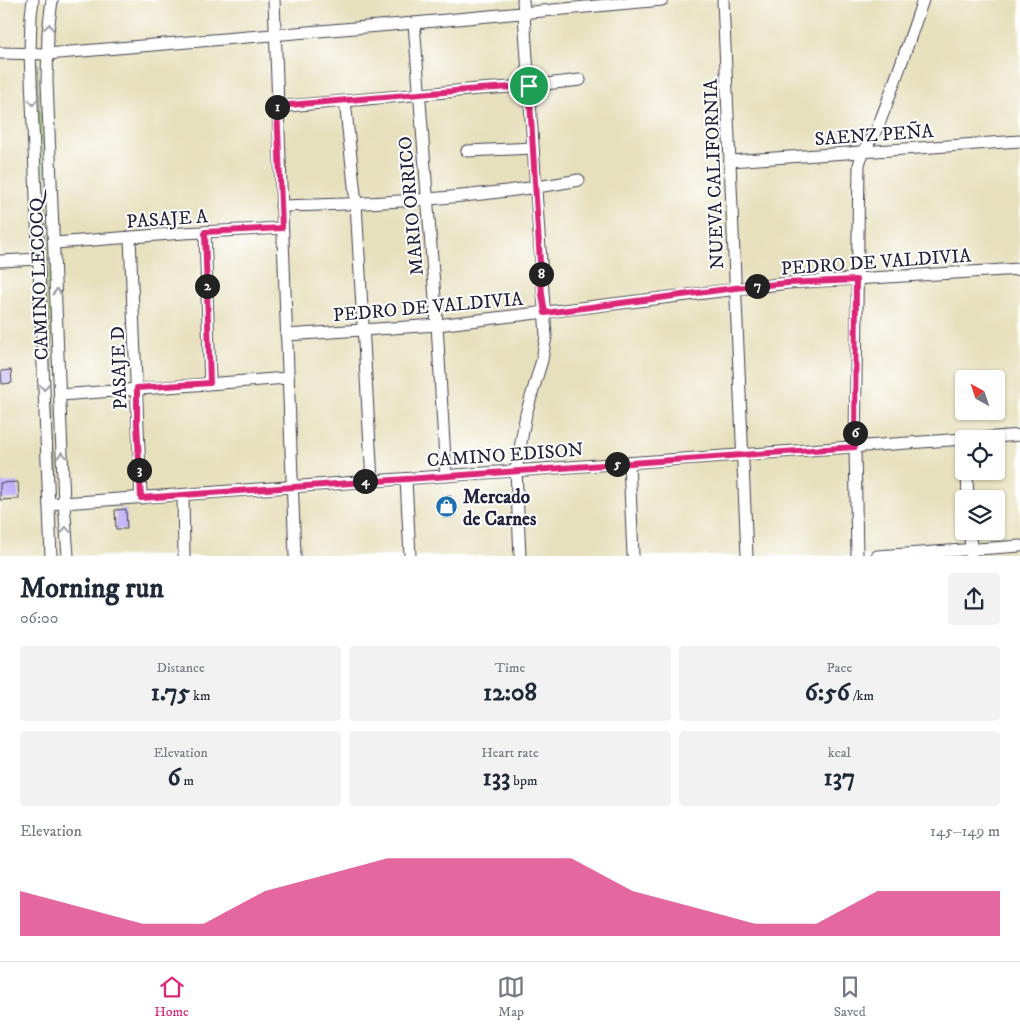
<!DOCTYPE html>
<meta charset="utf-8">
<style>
body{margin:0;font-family:"IM FELL DW Pica",serif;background:#f2f2f3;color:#1f2937;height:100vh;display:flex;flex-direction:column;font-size:19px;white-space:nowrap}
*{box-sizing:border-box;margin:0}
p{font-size:16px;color:#747a83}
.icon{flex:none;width:28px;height:28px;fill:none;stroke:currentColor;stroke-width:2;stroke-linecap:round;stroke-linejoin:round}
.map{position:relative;height:556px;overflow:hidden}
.panel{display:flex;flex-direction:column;background:#fff;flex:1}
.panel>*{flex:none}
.needle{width:32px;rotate:320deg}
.tools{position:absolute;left:955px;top:370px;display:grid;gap:10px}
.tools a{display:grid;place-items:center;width:50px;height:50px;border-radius:5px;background:#fff;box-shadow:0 1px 4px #0004;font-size:25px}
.pin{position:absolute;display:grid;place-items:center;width:42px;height:42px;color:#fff;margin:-21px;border:2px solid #fff;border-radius:50%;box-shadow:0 1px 5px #0007}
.km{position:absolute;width:25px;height:25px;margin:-12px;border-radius:50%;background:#222;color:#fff;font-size:14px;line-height:25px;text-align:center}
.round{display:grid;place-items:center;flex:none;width:52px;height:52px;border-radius:5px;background:#f2f2f3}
.overview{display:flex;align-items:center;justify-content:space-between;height:85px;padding:0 20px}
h1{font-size:28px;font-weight:700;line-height:38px}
.stats{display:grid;grid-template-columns:repeat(3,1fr);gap:8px;height:85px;padding:5px 20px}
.stats div{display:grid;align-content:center;border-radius:5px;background:#f2f2f3;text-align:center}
.stats b{font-size:25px;font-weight:700}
.stats small{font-size:14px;font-weight:400}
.stats p{font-size:14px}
.chart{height:140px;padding:10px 20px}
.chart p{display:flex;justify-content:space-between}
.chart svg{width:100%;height:90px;margin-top:5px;fill:#db2777;opacity:.7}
.menu{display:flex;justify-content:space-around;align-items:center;height:70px;border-top:1px solid #e0e1e3;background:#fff;font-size:14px;color:#747a83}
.menu a{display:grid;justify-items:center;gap:2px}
.menu .on{color:#db2777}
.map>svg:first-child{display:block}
</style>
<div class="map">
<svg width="1020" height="556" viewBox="0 0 1020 556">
<rect width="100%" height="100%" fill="#fff"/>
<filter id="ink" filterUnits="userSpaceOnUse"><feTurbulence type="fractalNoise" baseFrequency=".02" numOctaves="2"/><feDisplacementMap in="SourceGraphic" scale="10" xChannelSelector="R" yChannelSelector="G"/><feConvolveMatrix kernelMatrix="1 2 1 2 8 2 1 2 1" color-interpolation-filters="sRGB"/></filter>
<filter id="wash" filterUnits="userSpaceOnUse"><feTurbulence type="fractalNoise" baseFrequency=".0096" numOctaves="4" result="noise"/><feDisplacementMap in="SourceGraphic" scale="20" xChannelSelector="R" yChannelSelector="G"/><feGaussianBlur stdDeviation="1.12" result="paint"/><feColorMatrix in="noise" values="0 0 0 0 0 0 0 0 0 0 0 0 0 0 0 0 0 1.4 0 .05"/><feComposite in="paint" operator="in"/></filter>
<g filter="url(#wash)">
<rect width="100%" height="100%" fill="#e7e0bd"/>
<path fill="#a6c76f" stroke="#647455" d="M36,64H38L39,104L45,133L58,496L56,459L50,426Z"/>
<g id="blocks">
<g fill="#bdaef8">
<path d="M11,370L12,383L2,384L1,371Z"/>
<path d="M18,482L19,499L0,500V483Z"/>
<path d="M442,496H451L452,517L443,518Z"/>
<path d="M126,509L127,529H116L115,510Z"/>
</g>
</g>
</g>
<g filter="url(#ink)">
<use href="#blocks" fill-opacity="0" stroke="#403e4e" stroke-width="1"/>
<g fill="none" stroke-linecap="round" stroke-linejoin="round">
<defs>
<g id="minor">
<path d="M33,0L31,15L30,54L51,556"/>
<path d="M52,0L48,32L47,82L64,503L68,556"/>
<path d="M274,0L295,556"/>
<path d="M723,0L747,556"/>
<path d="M414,23L437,325L446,476"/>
<path d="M0,53L47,54L414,23L662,0"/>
<path d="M345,101L356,204L372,481"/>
<path d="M277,107L479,89L529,86L580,80"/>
<path d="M467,151L533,148"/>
<path d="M730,161L1020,141"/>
<path d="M281,206C380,204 481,198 579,180"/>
<path d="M205,232L210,383"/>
<path d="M130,238L141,498"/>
<path d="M55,243L183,233L282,228"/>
<path d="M0,261L40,259"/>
<path d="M286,335L437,325L788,283L1020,269"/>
<path d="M60,395L287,378"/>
<path d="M971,439L1020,435"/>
<path d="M629,463L633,556"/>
<path d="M967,471L968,499"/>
<path d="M406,479L410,556"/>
<path d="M183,495L184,556"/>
<path d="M49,504L964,439"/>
<path d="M970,531L971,556"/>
<path d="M520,556L516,471L526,414L542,360L546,336L523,0"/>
<path d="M857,556L855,447L859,165C862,150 873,138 879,124C895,83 909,41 923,0"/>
<path d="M877,556L1020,546"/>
</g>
</defs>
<use href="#minor" stroke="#403e4e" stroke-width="13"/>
<use href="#minor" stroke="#fff" stroke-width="11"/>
</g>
<defs><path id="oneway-chevron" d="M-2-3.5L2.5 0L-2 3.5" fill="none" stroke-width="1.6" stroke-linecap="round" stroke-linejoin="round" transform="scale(1.25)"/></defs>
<g stroke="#9c9ca7">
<use href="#oneway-chevron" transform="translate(49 27) rotate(-83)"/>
<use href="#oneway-chevron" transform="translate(33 102) rotate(87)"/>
<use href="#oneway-chevron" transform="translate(57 292) rotate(-92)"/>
<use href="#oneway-chevron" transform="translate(44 387) rotate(88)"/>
<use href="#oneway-chevron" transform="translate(62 455) rotate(-92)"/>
<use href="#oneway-chevron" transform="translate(66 530) rotate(-94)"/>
</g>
</g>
<g fill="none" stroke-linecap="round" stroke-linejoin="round" filter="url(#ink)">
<defs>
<path id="route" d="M529,86L542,294L545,313L735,288L788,283L856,280L855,447L141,498L137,423V388L210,383L205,232L282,228L277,106L479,89Z"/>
</defs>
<use href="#route" stroke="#fff" stroke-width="10"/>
<use href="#route" stroke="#db2777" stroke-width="6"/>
</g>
<defs>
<symbol id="shop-disc" viewBox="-11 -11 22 22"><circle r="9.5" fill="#1f6fb2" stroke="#fff"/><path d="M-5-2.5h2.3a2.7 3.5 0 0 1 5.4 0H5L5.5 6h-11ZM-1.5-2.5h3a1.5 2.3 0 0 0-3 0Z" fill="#fff"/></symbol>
</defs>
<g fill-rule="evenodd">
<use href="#shop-disc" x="434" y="494" width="25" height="25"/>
</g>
<g text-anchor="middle" stroke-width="4" stroke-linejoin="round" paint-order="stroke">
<g font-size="19" fill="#22223b" stroke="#fff">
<text transform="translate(874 134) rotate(-4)" y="7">SAENZ PEÑA</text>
<text transform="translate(713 174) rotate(-92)" y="7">NUEVA CALIFORNIA</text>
<text transform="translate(410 206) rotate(-95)" y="7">MARIO ORRICO</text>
<text transform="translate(167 218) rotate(-4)" y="7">PASAJE A</text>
<text transform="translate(876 261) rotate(-4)" y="7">PEDRO DE VALDIVIA</text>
<text transform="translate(38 279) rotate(-92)" y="7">CAMINO LECOCQ</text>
<text transform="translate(428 306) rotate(-5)" y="7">PEDRO DE VALDIVIA</text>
<text transform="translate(118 368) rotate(-92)" y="7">PASAJE D</text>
<text transform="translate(505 454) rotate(-4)" y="7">CAMINO EDISON</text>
</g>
<g font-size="19" font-weight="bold" fill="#22223b" stroke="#fff" text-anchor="start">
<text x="463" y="503">Mercado<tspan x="463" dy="22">de Carnes</tspan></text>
</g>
</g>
</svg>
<div class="tools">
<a><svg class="needle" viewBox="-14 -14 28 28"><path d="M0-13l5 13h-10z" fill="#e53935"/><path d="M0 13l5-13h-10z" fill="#747a83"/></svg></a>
<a><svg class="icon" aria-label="locate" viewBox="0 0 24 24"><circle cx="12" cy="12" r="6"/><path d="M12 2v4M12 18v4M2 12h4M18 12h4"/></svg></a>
<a><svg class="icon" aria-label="layers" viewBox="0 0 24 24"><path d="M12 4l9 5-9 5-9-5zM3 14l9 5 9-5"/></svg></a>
</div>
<div class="pin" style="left:529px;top:86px;background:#1e9e55"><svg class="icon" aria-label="arrive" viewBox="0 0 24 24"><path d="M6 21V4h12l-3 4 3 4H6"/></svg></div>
<b class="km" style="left:277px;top:107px">1</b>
<b class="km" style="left:207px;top:286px">2</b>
<b class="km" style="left:139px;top:470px">3</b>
<b class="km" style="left:365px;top:481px">4</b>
<b class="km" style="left:617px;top:464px">5</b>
<b class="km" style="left:855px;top:433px">6</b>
<b class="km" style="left:757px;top:286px">7</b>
<b class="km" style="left:541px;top:274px">8</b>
</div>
<section class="panel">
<div class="overview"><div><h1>Morning run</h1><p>06:00</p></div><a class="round"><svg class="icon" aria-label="share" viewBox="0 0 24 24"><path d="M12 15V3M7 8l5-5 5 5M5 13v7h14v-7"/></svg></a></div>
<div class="stats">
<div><p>Distance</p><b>1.75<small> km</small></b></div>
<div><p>Time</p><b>12:08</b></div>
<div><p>Pace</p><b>6:56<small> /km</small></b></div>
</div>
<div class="stats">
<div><p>Elevation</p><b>6<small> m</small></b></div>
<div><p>Heart rate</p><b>133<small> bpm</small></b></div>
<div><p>kcal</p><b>137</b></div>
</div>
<div class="chart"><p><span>Elevation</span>145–149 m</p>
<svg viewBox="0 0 160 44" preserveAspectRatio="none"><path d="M0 44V22L10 30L20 38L30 38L40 22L50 14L60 6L70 6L80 6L90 6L100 22L110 30L120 38L130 38L140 22L150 22L160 22V44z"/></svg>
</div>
</section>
<nav class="menu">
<a class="on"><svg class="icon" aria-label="home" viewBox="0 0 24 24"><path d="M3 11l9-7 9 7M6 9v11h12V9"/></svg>Home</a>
<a><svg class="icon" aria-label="map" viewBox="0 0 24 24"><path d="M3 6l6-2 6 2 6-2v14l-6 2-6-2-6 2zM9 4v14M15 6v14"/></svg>Map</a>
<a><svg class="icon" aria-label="saved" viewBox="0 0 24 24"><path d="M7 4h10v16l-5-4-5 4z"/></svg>Saved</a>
</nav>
